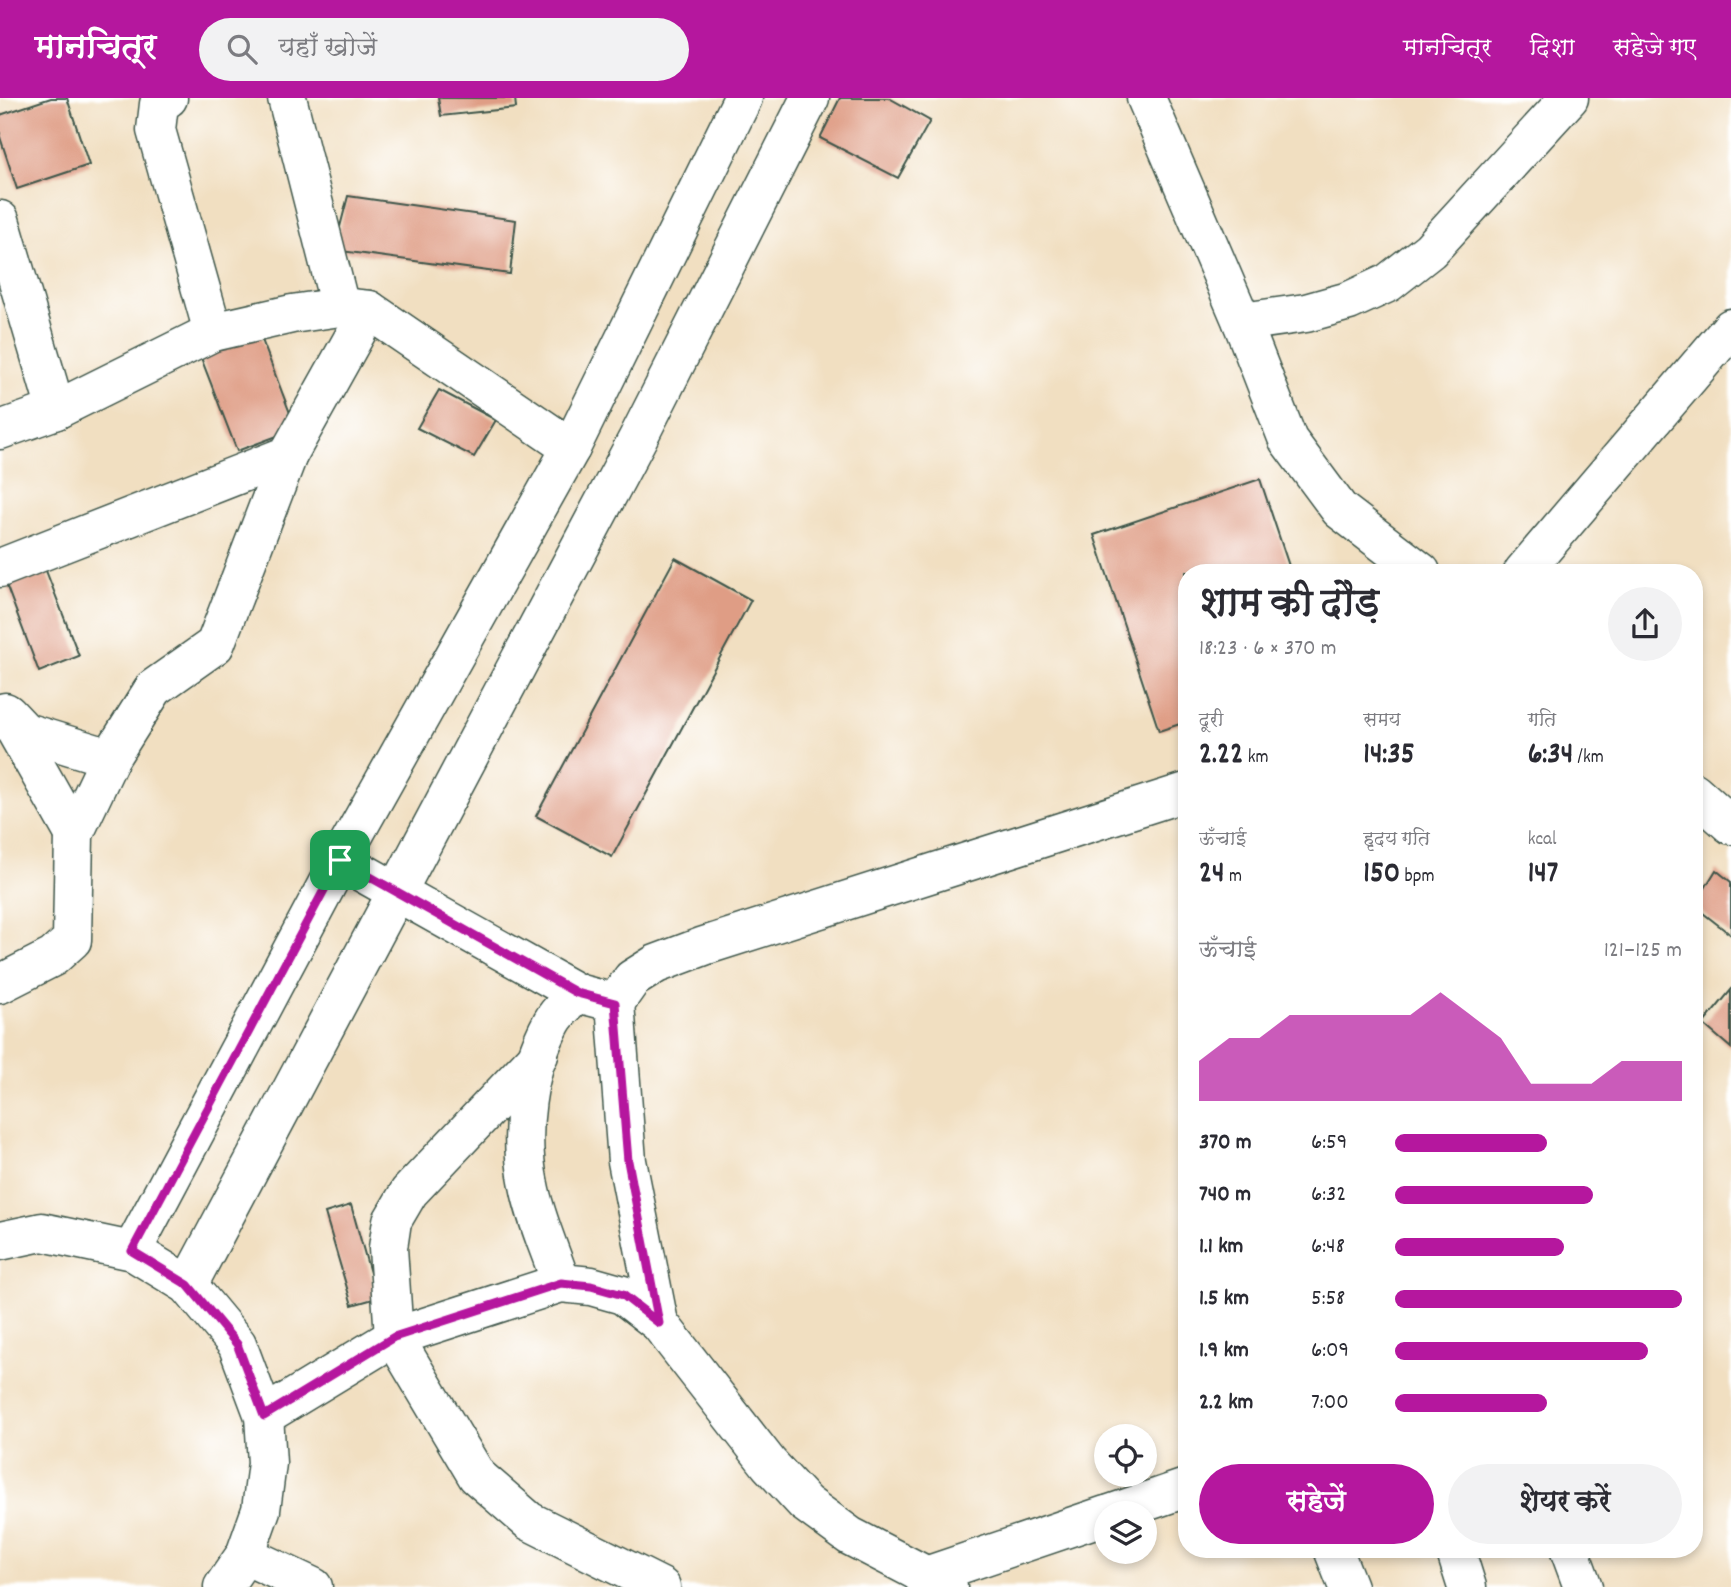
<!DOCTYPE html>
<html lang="hi">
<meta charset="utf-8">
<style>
body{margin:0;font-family:Dekko,"Playpen Sans Deva",sans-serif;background:#f2f2f3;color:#2b2b33;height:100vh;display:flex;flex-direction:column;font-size:26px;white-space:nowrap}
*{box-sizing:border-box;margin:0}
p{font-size:23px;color:#7c7c81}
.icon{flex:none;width:38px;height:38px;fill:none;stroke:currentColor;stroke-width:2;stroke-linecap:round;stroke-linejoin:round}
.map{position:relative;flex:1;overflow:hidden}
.side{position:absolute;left:1178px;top:466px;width:525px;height:994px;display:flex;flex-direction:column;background:#fff;border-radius:28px;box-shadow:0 4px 10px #0003}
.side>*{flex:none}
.controls{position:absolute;left:1094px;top:1326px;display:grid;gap:14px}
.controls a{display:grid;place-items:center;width:63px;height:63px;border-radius:50%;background:#fff;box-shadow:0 4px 10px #0003;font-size:35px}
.pin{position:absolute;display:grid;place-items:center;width:60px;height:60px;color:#fff;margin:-30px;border-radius:14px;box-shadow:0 4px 10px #0006}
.round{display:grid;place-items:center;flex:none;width:74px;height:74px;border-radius:37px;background:#f2f2f3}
.head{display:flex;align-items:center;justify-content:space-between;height:119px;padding:0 21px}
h1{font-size:38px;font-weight:700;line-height:52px}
.stats{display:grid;grid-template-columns:repeat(3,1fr);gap:10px;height:119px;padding:7px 21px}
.stats div{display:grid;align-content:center}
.stats b{font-size:30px;font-weight:700}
.stats small{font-size:19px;font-weight:400}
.stats p{font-size:19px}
.chart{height:196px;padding:14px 21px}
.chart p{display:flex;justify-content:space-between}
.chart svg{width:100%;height:126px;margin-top:7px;fill:#b5179e;opacity:.7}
.primary-button{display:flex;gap:14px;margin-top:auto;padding:14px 21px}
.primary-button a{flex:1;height:80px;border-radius:42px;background:#b5179e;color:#fff;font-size:28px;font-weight:700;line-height:80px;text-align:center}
.primary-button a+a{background:#f2f2f3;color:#2b2b33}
ul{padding:0 21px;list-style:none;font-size:23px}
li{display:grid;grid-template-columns:112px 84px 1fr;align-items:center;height:52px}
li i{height:18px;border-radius:9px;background:#b5179e}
header{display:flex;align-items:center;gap:42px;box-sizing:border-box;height:98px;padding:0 35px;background:#b5179e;color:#fff}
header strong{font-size:33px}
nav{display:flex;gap:38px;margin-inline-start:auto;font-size:24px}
.search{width:490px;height:63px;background:#f2f2f3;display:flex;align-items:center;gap:18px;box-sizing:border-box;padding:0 24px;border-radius:38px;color:#7c7c81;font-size:26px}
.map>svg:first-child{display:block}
</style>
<header>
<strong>मानचित्र</strong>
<div class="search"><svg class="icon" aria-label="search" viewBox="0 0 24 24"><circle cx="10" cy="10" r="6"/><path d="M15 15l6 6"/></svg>यहाँ खोजें</div>
<nav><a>मानचित्र</a><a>दिशा</a><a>सहेजे गए</a></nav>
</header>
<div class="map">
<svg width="1731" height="1489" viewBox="0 0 1731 1489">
<rect width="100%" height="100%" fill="#fff"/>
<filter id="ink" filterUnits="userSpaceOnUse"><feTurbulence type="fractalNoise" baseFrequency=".0143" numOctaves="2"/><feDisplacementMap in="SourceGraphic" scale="14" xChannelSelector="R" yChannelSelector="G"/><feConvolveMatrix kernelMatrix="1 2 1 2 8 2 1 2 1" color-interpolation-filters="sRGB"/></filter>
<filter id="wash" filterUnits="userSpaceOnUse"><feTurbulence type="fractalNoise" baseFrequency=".00686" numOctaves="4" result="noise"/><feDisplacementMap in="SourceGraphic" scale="28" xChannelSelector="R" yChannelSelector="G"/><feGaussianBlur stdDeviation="1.57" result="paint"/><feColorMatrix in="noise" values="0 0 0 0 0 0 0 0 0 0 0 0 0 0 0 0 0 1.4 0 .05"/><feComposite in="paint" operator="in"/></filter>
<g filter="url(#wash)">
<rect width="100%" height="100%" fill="#f1dfc1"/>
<g id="blocks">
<g fill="#df9d85">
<path d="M51,0H67L89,67L17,91L0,39V17Z"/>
<path d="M438,0H515L516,10L441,18Z"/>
<path d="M840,0H889L930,23L898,80L820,40Z"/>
<path d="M348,98L516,122L510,176L334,152Z"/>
<path d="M259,234L296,331L237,353L200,257Z"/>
<path d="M439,292L496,322L474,359L417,330Z"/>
<path d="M1260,381L1291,474H1186V624L1159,633L1094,437Z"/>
<path d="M675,460L751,502L612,759L536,718Z"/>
<path d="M43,465L79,558L39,574L4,481Z"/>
<path d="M1716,772L1731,784V837L1694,808Z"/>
<path d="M1731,892V950L1703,926Z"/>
<path d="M351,1107L377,1200L352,1207L325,1115Z"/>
</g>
</g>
</g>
<g filter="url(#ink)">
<use href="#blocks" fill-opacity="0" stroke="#3e5549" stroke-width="2"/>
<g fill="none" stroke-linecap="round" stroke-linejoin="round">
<defs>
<g id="minor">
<path d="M168,0L159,6L156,32L213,234"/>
<path d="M287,0L340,209"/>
<path d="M1146,0L1242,224L1288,342L1340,412L1421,474"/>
<path d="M0,122L56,312"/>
<path d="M1242,224L1306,215L1349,203L1388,185L1430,152L1569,0"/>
<path d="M0,332L56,312L213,234L292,216L340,209L369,212L571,350"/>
<path d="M0,470L288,357"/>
<path d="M1523,474L1731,230"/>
<path d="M5,614L74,736"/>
<path d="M8,616L25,634L110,660"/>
<path d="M1694,694L1731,727"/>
<path d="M340,762L577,895L615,905L632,881L656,866L704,848L1186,694"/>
<path d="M0,886L53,859L72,842L74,736L110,660L154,590L215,547L288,357L369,212"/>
<path d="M615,905L627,1063L659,1225"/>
<path d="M539,957L409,1094L392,1123L388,1150L394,1239L477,1378L529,1423L661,1489"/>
<path d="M0,1143L42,1134L132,1153L188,1187L237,1246L264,1318L267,1365L261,1412L245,1457L223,1489"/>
<path d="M132,1153L340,762L571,350L743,0"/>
<path d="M561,1185C551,1154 535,1120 529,1087C518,1034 526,972 552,924C558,913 569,904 577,895"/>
<path d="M188,1187L638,340L810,0"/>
<path d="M264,1318L394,1239L561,1185L591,1188L623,1197L659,1225L769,1366L805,1405L850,1438L948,1489"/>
<path d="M1110,1416L1186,1390"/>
<path d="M1333,1451L1348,1489"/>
<path d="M1455,1451L1467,1489"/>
<path d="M1569,1451L1583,1489"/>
<path d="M245,1457L313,1489"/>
<path d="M923,1479L1106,1417"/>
</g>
</defs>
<use href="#minor" stroke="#3e5549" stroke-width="41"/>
<use href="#minor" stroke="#fff" stroke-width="38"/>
</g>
</g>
<g fill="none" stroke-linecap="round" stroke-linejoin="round" filter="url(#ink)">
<defs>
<path id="route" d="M340,762L577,895L615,905L628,1063L659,1225L623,1197L591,1188L561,1185L394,1239L264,1318L237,1246L188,1187L132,1153Z"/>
</defs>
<use href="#route" stroke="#fff" stroke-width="14"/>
<use href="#route" stroke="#b5179e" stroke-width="9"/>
</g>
</svg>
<div class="controls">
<a><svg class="icon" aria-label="locate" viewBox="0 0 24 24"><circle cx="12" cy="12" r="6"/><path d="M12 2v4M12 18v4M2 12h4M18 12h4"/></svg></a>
<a><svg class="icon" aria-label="layers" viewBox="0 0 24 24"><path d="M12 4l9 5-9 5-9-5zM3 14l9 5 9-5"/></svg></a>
</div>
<div class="pin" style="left:340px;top:762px;background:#1e9e55"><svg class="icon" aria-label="arrive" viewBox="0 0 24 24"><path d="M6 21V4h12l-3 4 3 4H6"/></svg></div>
<section class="side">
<div class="head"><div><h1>शाम की दौड़</h1><p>18:23 · 6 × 370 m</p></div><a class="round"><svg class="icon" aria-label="share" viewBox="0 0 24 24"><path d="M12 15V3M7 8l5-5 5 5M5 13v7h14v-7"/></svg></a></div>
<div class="stats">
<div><p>दूरी</p><b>2.22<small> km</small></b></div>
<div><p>समय</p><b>14:35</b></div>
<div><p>गति</p><b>6:34<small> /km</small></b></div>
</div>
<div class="stats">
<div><p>ऊँचाई</p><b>24<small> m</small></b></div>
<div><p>हृदय गति</p><b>150<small> bpm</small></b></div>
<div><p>kcal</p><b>147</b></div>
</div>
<div class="chart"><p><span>ऊँचाई</span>121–125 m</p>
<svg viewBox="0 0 160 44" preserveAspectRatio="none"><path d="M0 44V30L10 22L20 22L30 14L40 14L50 14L60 14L70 14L80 6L90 14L100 22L110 38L120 38L130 38L140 30L150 30L160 30V44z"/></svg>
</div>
<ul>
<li><b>370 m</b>6:59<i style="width:53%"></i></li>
<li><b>740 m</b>6:32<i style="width:69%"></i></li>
<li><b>1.1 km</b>6:48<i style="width:59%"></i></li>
<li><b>1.5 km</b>5:58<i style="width:100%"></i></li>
<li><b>1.9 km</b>6:09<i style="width:88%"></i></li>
<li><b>2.2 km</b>7:00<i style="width:53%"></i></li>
</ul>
<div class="primary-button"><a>सहेजें</a><a>शेयर करें</a></div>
</section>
</div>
